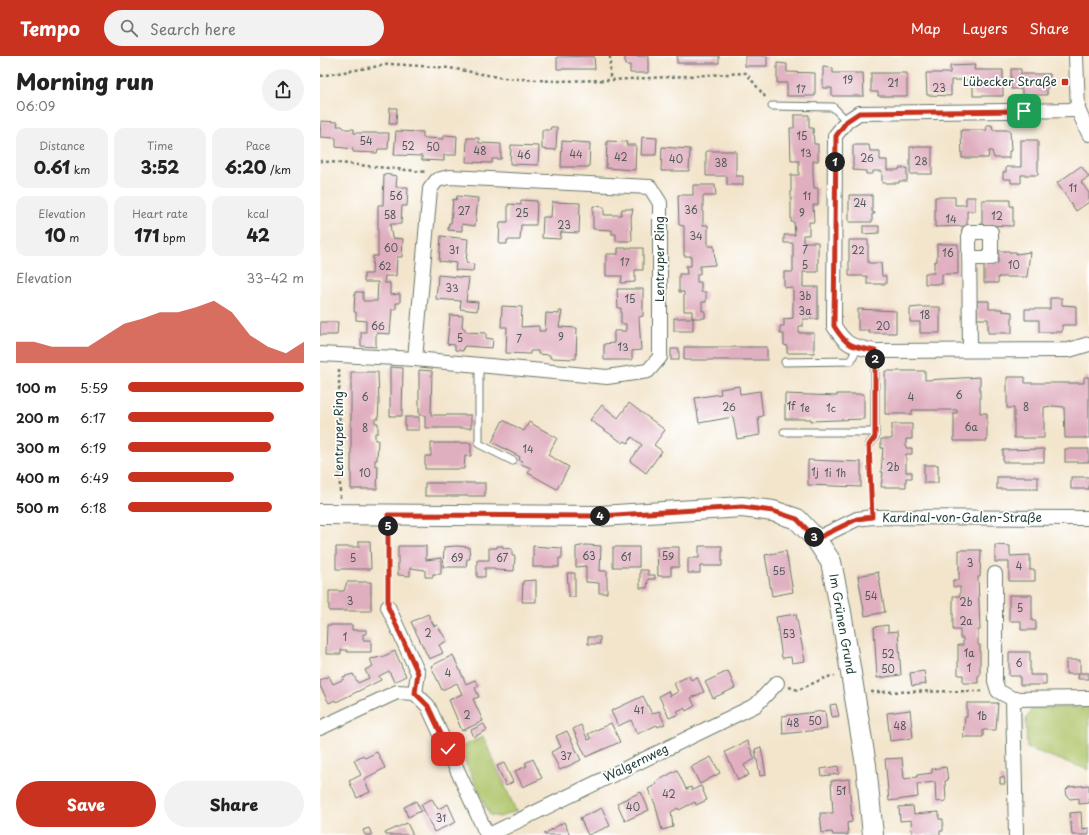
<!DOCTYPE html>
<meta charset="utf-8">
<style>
body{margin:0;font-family:"Playpen Sans",sans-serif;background:#f2f2f2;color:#222;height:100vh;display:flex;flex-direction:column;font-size:15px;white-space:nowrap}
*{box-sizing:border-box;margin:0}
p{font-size:13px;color:#767676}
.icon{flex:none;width:22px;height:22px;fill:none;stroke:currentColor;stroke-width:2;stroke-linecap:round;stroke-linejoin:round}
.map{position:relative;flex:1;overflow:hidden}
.sheet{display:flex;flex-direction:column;background:#fff;width:320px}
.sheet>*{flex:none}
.pin{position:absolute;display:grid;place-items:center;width:34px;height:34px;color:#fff;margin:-17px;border-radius:8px;box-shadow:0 2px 6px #0006}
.km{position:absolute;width:20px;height:20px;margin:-10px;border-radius:50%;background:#222;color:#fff;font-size:11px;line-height:20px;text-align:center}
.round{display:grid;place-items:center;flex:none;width:42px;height:42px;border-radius:21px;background:#f2f2f2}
.summary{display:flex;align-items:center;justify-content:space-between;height:68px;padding:0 16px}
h1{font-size:22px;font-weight:800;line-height:30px}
.stats{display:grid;grid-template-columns:repeat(3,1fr);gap:6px;height:68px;padding:4px 16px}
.stats div{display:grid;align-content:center;border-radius:10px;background:#f2f2f2;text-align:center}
.stats b{font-size:17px;font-weight:800}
.stats small{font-size:11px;font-weight:400}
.stats p{font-size:11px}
.chart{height:112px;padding:8px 16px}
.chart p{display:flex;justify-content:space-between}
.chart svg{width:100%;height:72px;margin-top:4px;fill:#c8321e;opacity:.7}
.action{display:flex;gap:8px;margin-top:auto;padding:8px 16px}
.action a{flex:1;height:46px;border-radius:24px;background:#c8321e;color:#fff;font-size:16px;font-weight:800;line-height:46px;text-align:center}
.action a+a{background:#f2f2f2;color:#222}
ul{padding:0 16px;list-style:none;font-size:13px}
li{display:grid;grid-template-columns:64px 48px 1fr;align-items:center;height:30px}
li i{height:10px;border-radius:5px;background:#c8321e}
header{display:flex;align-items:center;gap:24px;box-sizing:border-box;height:56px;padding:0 20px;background:#c8321e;color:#fff}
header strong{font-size:19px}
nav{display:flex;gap:22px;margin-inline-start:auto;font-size:14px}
.search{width:280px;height:36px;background:#f2f2f2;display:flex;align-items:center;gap:10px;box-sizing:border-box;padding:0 14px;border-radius:22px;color:#767676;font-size:15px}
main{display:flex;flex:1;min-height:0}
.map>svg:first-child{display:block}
</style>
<header>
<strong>Tempo</strong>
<div class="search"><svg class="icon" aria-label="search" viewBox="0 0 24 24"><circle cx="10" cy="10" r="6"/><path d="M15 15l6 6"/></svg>Search here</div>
<nav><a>Map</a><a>Layers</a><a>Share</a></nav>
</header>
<main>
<section class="sheet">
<div class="summary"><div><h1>Morning run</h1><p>06:09</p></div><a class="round"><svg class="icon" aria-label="share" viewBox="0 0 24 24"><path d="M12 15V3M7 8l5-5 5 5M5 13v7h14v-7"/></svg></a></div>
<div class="stats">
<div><p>Distance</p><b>0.61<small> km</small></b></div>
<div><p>Time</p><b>3:52</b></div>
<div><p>Pace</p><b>6:20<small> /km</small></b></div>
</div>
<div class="stats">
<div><p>Elevation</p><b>10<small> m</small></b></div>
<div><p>Heart rate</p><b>171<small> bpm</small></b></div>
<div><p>kcal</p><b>42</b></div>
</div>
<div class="chart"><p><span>Elevation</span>33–42 m</p>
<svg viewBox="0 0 160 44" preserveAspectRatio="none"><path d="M0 44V31L10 31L20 34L30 34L40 34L50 27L60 20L70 17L80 13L90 13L100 10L110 6L120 13L130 27L140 34L150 38L160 31V44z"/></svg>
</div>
<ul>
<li><b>100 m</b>5:59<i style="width:100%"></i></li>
<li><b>200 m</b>6:17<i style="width:83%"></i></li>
<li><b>300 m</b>6:19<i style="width:81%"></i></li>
<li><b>400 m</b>6:49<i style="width:60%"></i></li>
<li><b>500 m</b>6:18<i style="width:82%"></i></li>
</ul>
<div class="action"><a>Save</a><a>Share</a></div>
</section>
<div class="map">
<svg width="769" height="779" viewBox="0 0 769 779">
<rect width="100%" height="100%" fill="#fff"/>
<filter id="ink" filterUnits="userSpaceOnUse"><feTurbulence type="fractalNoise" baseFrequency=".025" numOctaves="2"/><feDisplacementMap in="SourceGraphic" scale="8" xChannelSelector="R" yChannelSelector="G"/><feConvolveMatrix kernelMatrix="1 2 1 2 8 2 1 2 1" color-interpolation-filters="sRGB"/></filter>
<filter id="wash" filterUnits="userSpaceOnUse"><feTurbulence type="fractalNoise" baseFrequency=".012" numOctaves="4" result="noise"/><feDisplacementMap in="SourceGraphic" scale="16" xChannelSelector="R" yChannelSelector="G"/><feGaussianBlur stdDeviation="0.9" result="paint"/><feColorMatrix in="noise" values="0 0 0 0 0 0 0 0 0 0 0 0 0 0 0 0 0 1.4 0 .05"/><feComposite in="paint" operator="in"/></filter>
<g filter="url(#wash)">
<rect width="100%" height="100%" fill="#f3e5cc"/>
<g fill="#afc56a" stroke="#67814f">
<path d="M769,651V714L707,692L706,663L711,654L721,652Z"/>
<path d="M163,681L196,755L180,761L170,759L139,692Z"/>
</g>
<g id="blocks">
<g fill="#e0afbf">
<path d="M274,0L275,13H237V1Z"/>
<path d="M305,0H328V17H310V9H305Z"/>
<rect x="357" y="0" width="42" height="7"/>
<rect x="425" y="0" width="22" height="10"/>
<path d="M457,7L467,8V16L495,17V40H467V27H457Z"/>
<path d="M655,9L654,14H683V40H653V24H631V40L607,39L606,17H630V10Z"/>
<path d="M503,11L513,12V17H543L544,40H512V32H503Z"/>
<path d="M691,13H701V18H730V30H727V39H702V33H691Z"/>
<path d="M551,17H587V40H558V36H551Z"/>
<path d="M70,52H77L76,68H69Z"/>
<path d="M474,59H489V72H493L494,88H498V105H493V119L494,132H498V149H493L494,166H489V179H483V186H498V216H483V231H498V263H483V270H479V277H494V297H467V290L464,289V278H460V270H464V263L473,262V232L464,231V216H473V187H464V179H475L474,166H471V119H479V105H471L470,72H474Z"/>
<path d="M1,65L18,66L17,70H22L25,73H34V77H69L68,93H58L57,97L33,96V93L16,91V82L0,81Z"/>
<path d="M666,69H672L673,74H690L691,95H689V102H674L672,95H669L668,102H642L641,74H667Z"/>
<path d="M231,71H237L236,94L222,93V74H230Z"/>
<path d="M76,75L103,76V82L124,83V79L137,80L136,99H124V105L102,104V100L74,99Z"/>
<path d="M322,81L337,82L336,99H321Z"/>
<path d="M147,82H159V87L181,88V103H172V107L146,106Z"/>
<path d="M701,84H718V119H701V127H691V123H683V116H686V111H701Z"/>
<path d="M242,85L270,87L269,111H241Z"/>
<path d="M287,85L307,86L306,89H316L315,114L286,112Z"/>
<path d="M191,89L219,90L218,109L190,108Z"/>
<path d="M533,89H549L550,95H560V104H567V114H579V112H587V125H579V127H562V115H553V118H546V115L533,114Z"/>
<path d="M342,91L370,93L369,115H341Z"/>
<rect x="590" y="91" width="22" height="27"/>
<path d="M386,95H416V120H423V129H407V120H386Z"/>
<path d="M761,110L769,121L761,126L769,137V146L756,155L737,127Z"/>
<path d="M64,118L77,120L76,131H88L87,150H82L81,168H70L72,182L83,183L82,201H77L76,220H65L64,227H70V239L80,238V247H76V253H72L70,278L56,277V291L41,290V276H46V265L36,264V256H34L35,236H43V245H57L58,226H44V218H52L53,200H58V149H63Z"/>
<path d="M373,129H395L396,140H383V169H388V190H394L395,209L380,210V218H377V226H381V236H386V246H382V255H385V262H372V255H364V236H359V218H367L366,210H371V200H364V170L359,169L358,139H373Z"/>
<path d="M529,139H552V156H554L555,158H552V166H529Z"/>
<path d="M137,140L158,142L155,170L142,168V175L128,174L129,167H131L133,143L136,144Z"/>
<path d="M615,141H635V149H646V141H655V155H647V170L615,171Z"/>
<path d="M201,144L217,145L216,169H201L200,184H187V188H179L180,166H188V148L201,149Z"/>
<path d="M662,144H690V150H693V170L662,169Z"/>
<path d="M232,146L260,147L259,177L241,176L240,183L222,182L223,161H231Z"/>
<path d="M273,150L284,151V159H301L302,153H313L311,161L312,185H296V178H292V174L273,173Z"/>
<path d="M543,170H559V177L543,178Z"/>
<path d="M121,180L148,183L146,207L154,208L153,215L135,214L136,207L119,205Z"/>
<path d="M529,184H548V207H561L562,220H566V228H547V220H529Z"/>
<path d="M617,188H638V218H622V228H605V217H614V206L617,205Z"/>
<path d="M298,192H323V214H315V226L301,227L302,220H286V198H298Z"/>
<path d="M678,195H689V196H696V198L710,196L707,221H678V227H664V207H678Z"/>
<path d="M118,219L149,222L146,245L158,246L157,255L140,253L141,245L116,243Z"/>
<path d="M297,233H323V260L319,261L321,294L312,295V304H284V288L294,287V275H306V268H301V252H298Z"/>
<path d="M730,242H742V249L756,250V269H742V276H719V264H705V253H730Z"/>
<path d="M657,245H669V253H682V255L692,256V277H668V263H657Z"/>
<path d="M182,250L202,251L201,271L219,270V275H225L226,257L239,258V255H242L239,271L257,272L256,303L230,302V299L218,298V295H210V298L186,297L187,271H181Z"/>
<path d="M600,251H620V277H600V266H590V252Z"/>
<path d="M538,253L576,255V277H549V274H538Z"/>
<path d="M130,259L143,260L142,270L147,276L166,277V282L173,283L172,292L144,290L143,295L135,294V289L127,288Z"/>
<rect x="354" y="262" width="19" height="13"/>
<path d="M0,266H18L17,279H0Z"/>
<rect x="364" y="291" width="83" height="13"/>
<rect x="351" y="293" width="8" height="11"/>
<path d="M70,311L83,312L82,360H70Z"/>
<path d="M99,314L112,315L111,359H151V372H105V359H99Z"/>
<path d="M565,315H605V324L660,321V357H667V385H634V357H637V354H592V358H565Z"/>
<path d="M31,316H58L59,346L58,363H55V367H58V377H55V384H58L57,404H55V410H58L57,433H31Z"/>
<path d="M687,321H705V327H764V321H769V382H745L744,351L734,350L724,351V382H694V352H687Z"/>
<path d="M419,330L420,338L440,335L443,360L438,361L440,379L417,383L413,361L379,367L375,342L401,338L400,333Z"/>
<path d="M465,338L517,340V338H544V363L491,365V363H465Z"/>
<path d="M309,347L345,374L334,389L342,395L326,417L310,405L322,389L312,381L308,387L305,385L303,387L270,364L282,349L298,362Z"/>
<rect x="85" y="361" width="14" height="13"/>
<path d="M183,364L204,375L209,366L237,382L228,399L249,411L237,433L208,417L211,412L201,408L202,405L199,404L200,401L172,386Z"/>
<path d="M572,368H592V383H586V392H592V398H586V416H592V422H586V431H561L563,416H561L563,392H561V383H572Z"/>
<path d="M111,387H151V400H145L144,413H105V400H111Z"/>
<path d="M724,393V406H683V394Z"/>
<rect x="745" y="393" width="24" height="13"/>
<path d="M488,404L541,406V431L488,429Z"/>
<rect x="604" y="409" width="14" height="18"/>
<rect x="677" y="421" width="41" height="12"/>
<rect x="751" y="421" width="18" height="12"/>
<rect x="105" y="427" width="60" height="13"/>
<path d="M39,485H50L51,513H16V491H39Z"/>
<path d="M266,489L281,490L280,515H287V537H279V527L266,526V510L256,511V491Z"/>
<path d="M675,489L690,490V500L710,499V514H715V525H689V506H675Z"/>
<path d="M78,490H106V504L121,502V518H113V521H105V514L90,512V520L78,519Z"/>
<path d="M136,490L149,491L150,503H147L146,511H123L124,491Z"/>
<path d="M177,490H183V492L192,493V500H195L194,515L175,514V512H165V521H157V504H169V492H177Z"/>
<path d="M213,490L242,492V502H239V511H213Z"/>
<path d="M379,490H402V510H380V517H368V502H379Z"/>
<rect x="293" y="491" width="26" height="20"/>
<path d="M337,491H359V511H351V520H338Z"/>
<path d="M639,494H661L660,521H658L660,574H658V589H660V619L658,620V627H643V619H638V589H643V582H640V574H633V540H640V531H633V524H639Z"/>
<path d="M466,495L473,536L452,540L445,499Z"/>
<path d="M320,514H328V519H335V523H328L327,532H320Z"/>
<path d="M558,516L565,556L545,560L538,520Z"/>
<path d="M247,517H255V541H249Z"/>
<path d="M216,524V546H202L203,525Z"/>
<path d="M27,526H51V555H9V535H24Z"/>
<path d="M689,539H712V565H716V574H701V565H689Z"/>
<path d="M108,558L114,570L117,569L127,585L119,589L123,597L109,603L91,566Z"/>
<path d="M476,558L485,605L472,607L471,601L462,602L456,561Z"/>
<path d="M7,569H32V574H46V578H43V584H51V596H27V594H21V598H6Z"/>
<path d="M568,569V576L578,575L581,619L557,622L554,571Z"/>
<rect x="268" y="581" width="12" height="7"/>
<path d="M75,595L86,620L74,626L69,615L59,620L61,624L16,646L15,644L9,647L0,630V624L9,620L13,628L24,623L23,621L33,618L38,627L49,622L45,614L53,610L50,603L62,601Z"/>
<path d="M689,596H710V619H726V629H700V620H689Z"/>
<path d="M133,599L146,628L155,624L159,630L155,632L159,641L153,643L163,665L142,675L129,644L142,638L137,627L122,634L111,610Z"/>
<path d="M746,604H760V617H769V623H758L759,618H746Z"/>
<path d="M408,615L415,632L393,642L385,626Z"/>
<path d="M604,615L606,628L592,630L590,617Z"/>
<path d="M369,620L371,624L377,621L384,636L371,642L375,650L366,655L364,652L357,655L359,658L349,662L339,640L348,635L350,640L358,636L354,627Z"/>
<path d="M323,640L332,658L339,655L345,668L338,671L337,669L317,678L311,664L298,670L291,655Z"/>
<path d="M647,647H678L676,674H663V681H643L645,661H647Z"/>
<path d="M516,648L519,660L512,661L510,649Z"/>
<path d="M590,654L593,682L570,685L567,657Z"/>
<path d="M505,655L507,673L463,678L462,660Z"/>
<path d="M291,667L300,686L266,701L253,673L261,669L268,684L271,683L268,678Z"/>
<path d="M164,668L167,674L154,681L151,674Z"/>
<path d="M247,675L261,704L240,714L231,696L241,691L236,680Z"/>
<path d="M427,685L435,703L424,709L429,719L418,724L405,696Z"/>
<path d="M441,691L446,719L440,720L435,693Z"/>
<path d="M57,696L65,712L44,723L50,736L37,742L29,725L41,719L34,704L43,699L45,702Z"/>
<path d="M391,701L400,717L380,728L371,711Z"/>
<path d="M582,702L584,723L597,721V719L612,717V713L626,711L628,724L625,725L626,745L616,746L615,726L597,728L598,741L569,745L565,703Z"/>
<path d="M213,703L222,722L203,731L195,715L207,710L205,707Z"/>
<path d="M184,707L193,726L186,730L177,710Z"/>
<path d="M518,710L519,718L502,720L501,713Z"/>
<path d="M357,714L366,733L371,731L372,734L381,730L387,744L376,749L375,746L359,754L358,752L351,756L353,771L342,774L335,748L328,733L337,728L336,726Z"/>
<path d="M680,721H684L685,728H680Z"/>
<path d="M529,723L532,766L527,767L528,779H513L512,776L502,777L500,757H513L511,725Z"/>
<path d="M769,729V747L759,748V742L750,743L747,740L746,734L749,731Z"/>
<path d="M321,736L329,754L305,765L297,747Z"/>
<path d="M112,743L118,753L128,748L136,766L114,776L101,748Z"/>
<path d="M96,745L101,755L88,761L84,751Z"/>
<path d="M593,750L594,758L619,756V763H623V775H620V779H592L591,764L580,765L579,751Z"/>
<path d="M282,752L290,770L268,779L260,762Z"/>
<path d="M761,756L762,773L769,772V779H752L750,757Z"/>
<path d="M244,766L250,779H225L224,778Z"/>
<path d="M87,767L93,779H66L65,777Z"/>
<path d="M49,772L52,779H45L43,774Z"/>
</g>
</g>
</g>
<g filter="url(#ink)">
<use href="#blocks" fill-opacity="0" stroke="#697869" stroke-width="1"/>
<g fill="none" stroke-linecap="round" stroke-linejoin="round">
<defs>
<g id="lane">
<path d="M452,50L513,51L527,65"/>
<path d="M465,306L531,305L537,291"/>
<path d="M159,310V388L193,405"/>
<path d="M464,376H555"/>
<path d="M549,389L555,381V295"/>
</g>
<g id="street">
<path d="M756,0L758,54L769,78"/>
<path d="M758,54L539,57L527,65L515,80L514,270C527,291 532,290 555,295L749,294L769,288"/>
<path d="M649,202H671V176H649L650,294"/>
<path d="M0,298L95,303L287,321L328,315L340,301V147L330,131L129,121L117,124L110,133L95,303"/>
<path d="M496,483L537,463L552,461L769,462"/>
<path d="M675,518V625L678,635L693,643L769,642"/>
<path d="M68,551L98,617L95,637"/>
<path d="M693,643L696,779"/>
<path d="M0,672L77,636L95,637L108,650L167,779"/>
<path d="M169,779L436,649L457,627"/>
</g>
<path id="secondary" d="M0,458L280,460L422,451L453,455L477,463L496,483L511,506L521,556L546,709L553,779"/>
</defs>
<use href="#lane" stroke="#697869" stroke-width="9"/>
<use href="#street" stroke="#697869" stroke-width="16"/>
<use href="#secondary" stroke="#697869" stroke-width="22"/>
<g stroke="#697869" stroke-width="2.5" stroke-dasharray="3 3" stroke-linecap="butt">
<path d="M290,0V24"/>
<path d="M0,20L71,8L130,12L183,22L235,25L290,24L426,17L446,42"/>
<path d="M0,105L106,116"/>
<path d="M19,313L20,442"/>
<path d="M550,400L551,447"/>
<path d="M68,475V538"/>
<path d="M469,631L478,634L507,621L515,620"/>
<path d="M551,636L664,635"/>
</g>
<use href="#lane" stroke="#fff" stroke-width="7"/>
<use href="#street" stroke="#fff" stroke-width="14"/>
<use href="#secondary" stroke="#fff" stroke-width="20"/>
</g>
</g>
<g fill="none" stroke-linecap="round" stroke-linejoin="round" filter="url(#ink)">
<defs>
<path id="route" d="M128,693L108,650L95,637L98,617L68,551V459L280,460L422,451L453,455L477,463L496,483L537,463L552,461L549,389L555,381V295C532,290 527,291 514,270L516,80L527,65L539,57L704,55"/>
</defs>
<use href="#route" stroke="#fff" stroke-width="8"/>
<use href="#route" stroke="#c8321e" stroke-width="5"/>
</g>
<rect fill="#c8321e" stroke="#fff" stroke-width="1.5" x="741" y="22" width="8" height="8" rx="2"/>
<g text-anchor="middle" stroke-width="3.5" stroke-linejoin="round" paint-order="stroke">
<g font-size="10" fill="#4f5a57">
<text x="528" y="28">19</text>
<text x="573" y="31">21</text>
<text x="619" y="36">23</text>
<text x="481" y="37">17</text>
<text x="482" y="84">15</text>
<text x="46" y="89">54</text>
<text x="88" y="94">52</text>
<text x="113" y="95">50</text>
<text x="160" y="99">48</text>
<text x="486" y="101">13</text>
<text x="256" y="102">44</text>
<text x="204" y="103">46</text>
<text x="301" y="105">42</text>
<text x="547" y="106">26</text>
<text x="356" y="107">40</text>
<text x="601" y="109">28</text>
<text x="401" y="111">38</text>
<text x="753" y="136">11</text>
<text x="76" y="144">56</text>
<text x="487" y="144">11</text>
<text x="540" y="151">24</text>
<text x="371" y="158">36</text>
<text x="144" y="159">27</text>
<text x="202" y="161">25</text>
<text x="482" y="161">9</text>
<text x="70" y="163">58</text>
<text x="677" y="164">12</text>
<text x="631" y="167">14</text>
<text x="244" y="173">23</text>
<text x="376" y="184">34</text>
<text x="71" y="196">60</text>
<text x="134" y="198">31</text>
<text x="485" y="198">7</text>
<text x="538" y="198">22</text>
<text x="628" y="201">16</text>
<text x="305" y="210">17</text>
<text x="485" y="213">5</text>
<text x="694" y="213">10</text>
<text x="65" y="214">62</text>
<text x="132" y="236">33</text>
<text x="485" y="244">3b</text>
<text x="310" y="247">15</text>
<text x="485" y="259">3a</text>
<text x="605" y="263">18</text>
<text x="58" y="274">66</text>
<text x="563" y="274">20</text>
<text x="241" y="285">9</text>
<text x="140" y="286">5</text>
<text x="199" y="287">7</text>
<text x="303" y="295">13</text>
<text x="639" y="343">6</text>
<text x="45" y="345">6</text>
<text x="591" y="345">4</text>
<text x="471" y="354">1f</text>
<text x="409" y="355">26</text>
<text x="706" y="355">8</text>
<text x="485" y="356">1e</text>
<text x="511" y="356">1c</text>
<text x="651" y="375">6a</text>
<text x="45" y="376">8</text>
<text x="208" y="397">14</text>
<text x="573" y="415">2b</text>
<text x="495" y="420">1j</text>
<text x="45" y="421">10</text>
<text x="508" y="421">1i</text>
<text x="521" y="421">1h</text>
<text x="269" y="504">63</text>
<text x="348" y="504">59</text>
<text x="306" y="505">61</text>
<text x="33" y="506">5</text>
<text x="137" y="506">69</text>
<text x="182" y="506">67</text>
<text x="650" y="511">3</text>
<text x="699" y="514">4</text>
<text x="459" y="519">55</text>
<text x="551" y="544">54</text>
<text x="30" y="549">3</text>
<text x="646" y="550">2b</text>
<text x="700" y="556">5</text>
<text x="646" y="569">2a</text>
<text x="108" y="581">2</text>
<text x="469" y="582">53</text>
<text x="25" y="585">1</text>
<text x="649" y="601">1a</text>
<text x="568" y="602">52</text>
<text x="699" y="611">6</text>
<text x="649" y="616">1</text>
<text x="568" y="617">50</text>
<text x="128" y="621">4</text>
<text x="319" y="658">41</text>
<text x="147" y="663">2</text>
<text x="662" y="664">1b</text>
<text x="495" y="669">50</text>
<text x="473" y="671">48</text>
<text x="580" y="674">48</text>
<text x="246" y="704">37</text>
<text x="521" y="739">51</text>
<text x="349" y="742">42</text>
<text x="313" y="755">40</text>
<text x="121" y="766">31</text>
</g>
<g font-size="12" fill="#1f3d34" stroke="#fff" text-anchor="end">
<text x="737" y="30">Lübecker Straße</text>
</g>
<g font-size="12" fill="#1f3d34" stroke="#fff">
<text transform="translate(340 203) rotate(-90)" y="4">Lentruper Ring</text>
<text transform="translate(19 378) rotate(-90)" y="4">Lentruper Ring</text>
<text x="642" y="466">Kardinal-von-Galen-Straße</text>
<text transform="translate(522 568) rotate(80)" y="4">Im Grünen Grund</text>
<text transform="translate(316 707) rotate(-26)" y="4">Walgernweg</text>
</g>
</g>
</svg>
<div class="pin" style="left:704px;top:55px;background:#1e9e55"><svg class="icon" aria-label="arrive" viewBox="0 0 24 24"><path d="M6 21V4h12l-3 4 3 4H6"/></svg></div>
<div class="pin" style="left:128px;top:693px;background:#d93025"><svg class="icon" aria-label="check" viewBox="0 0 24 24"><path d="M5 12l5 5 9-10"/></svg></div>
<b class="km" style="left:515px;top:106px">1</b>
<b class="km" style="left:555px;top:303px">2</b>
<b class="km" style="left:494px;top:481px">3</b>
<b class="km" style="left:280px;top:460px">4</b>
<b class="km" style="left:68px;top:470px">5</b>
</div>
</main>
